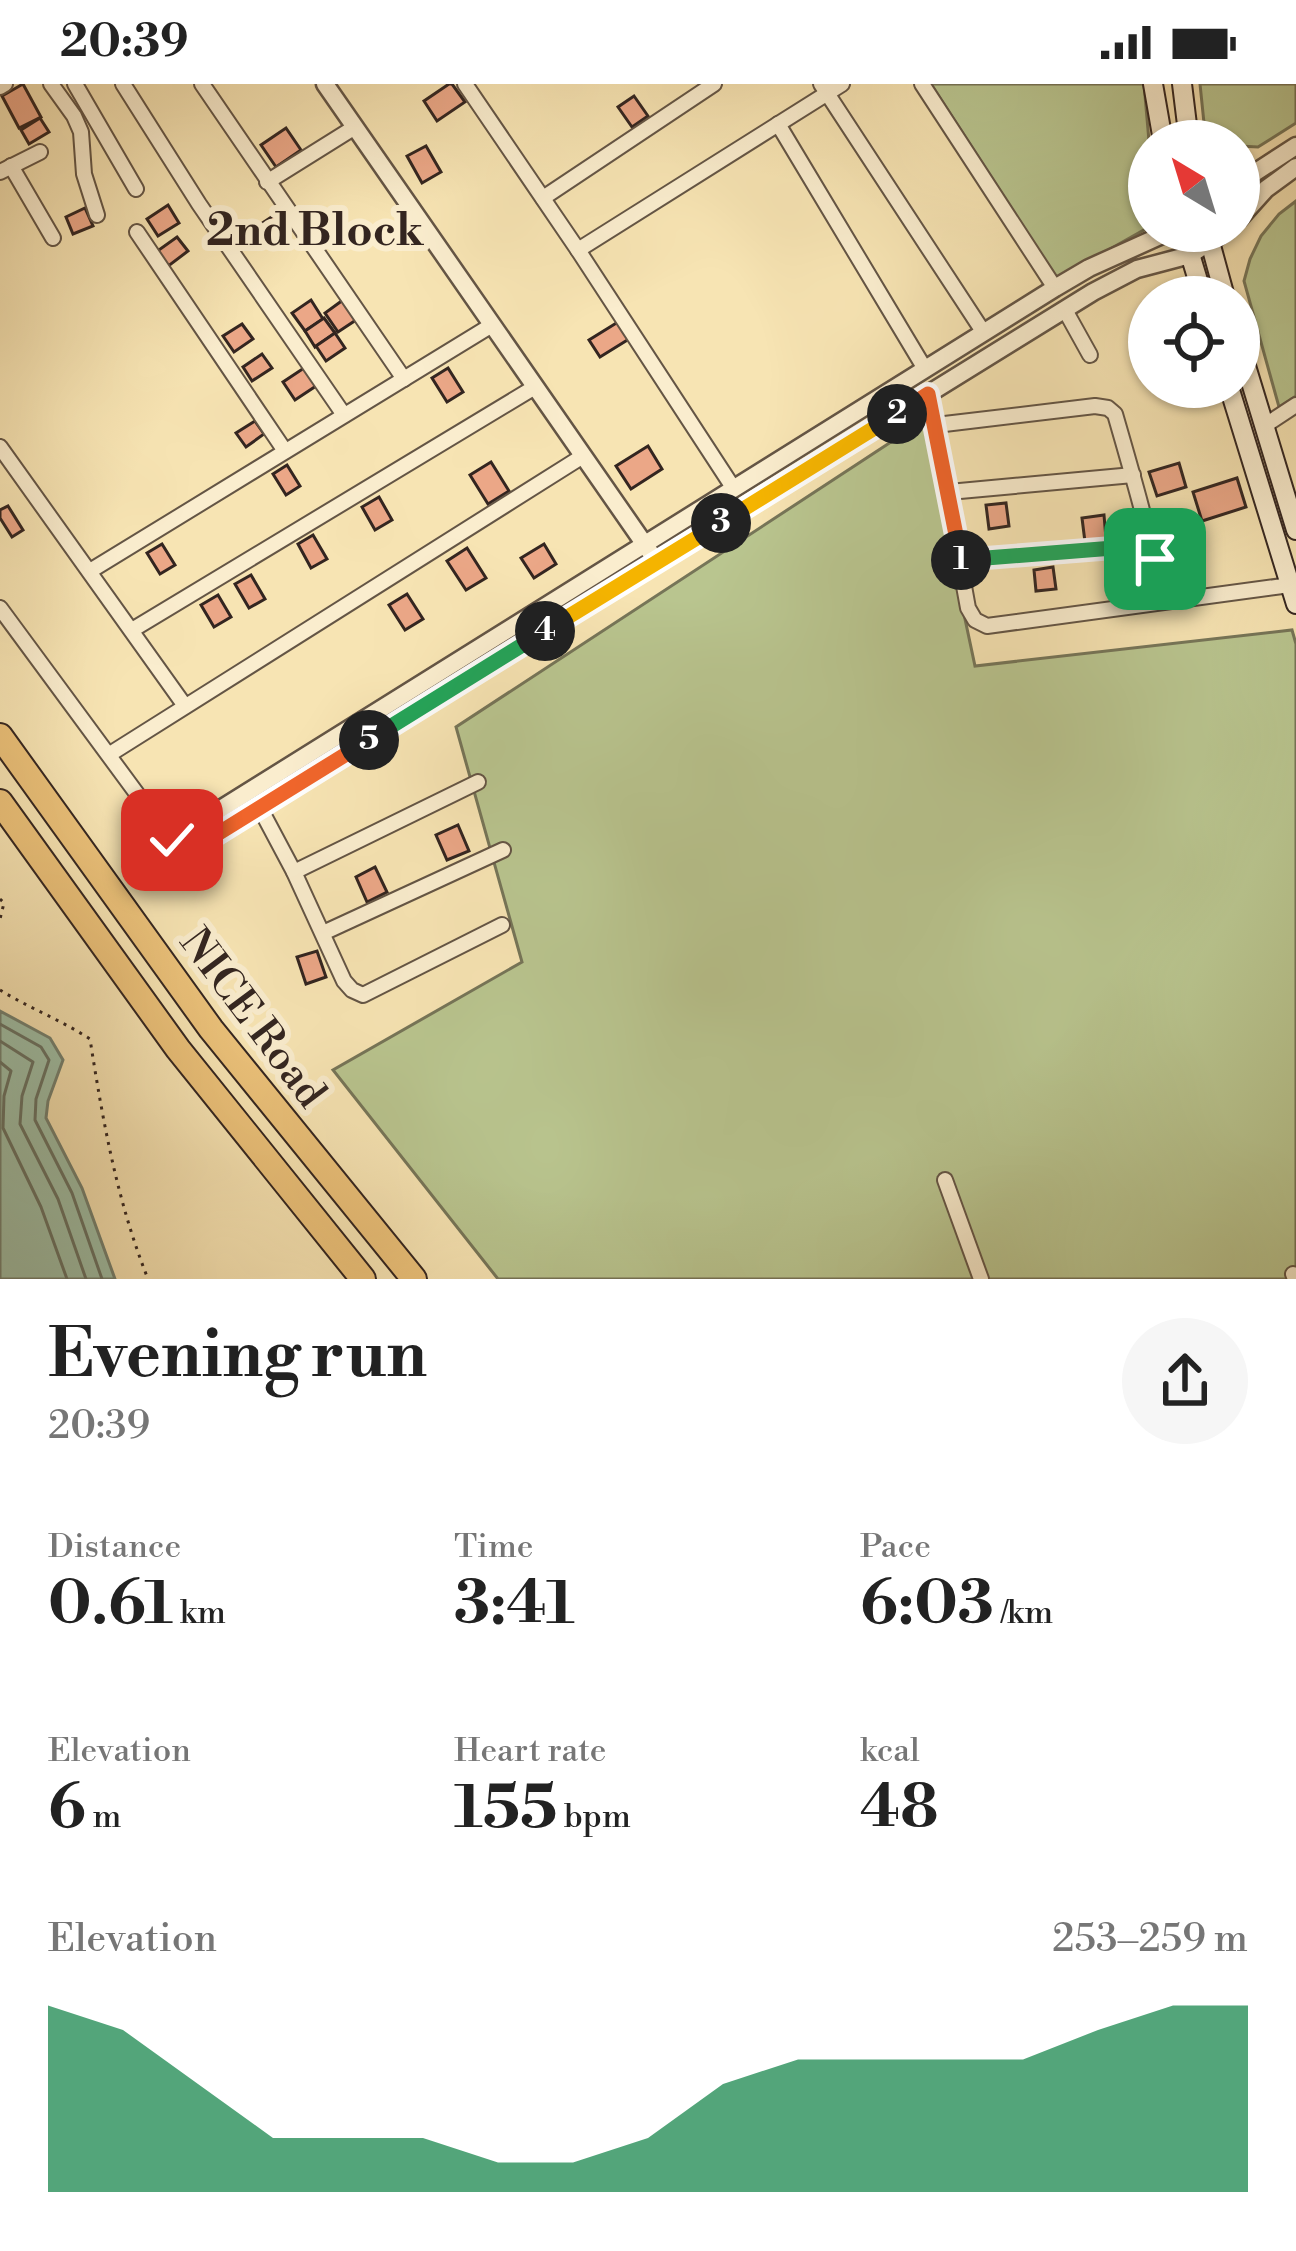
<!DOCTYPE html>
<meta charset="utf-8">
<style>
body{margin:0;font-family:"Libre Bodoni",serif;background:#f6f6f6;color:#222;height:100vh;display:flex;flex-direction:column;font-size:45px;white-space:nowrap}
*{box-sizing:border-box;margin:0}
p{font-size:39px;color:#767676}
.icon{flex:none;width:66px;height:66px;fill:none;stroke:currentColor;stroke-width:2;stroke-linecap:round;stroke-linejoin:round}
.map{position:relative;height:1195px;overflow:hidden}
.details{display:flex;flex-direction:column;background:#fff;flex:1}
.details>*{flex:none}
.needle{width:78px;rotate:322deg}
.tools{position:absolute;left:1128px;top:36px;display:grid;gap:24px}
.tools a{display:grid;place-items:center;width:132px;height:132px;border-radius:50%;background:#fff;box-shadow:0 3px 9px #0004;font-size:60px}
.pin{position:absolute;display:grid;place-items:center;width:102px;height:102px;color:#fff;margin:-51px;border-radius:24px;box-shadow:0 6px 18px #0006}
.km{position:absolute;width:60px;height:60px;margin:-30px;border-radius:50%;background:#222;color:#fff;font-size:33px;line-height:60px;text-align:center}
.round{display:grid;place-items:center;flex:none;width:126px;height:126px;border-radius:63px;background:#f6f6f6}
.headline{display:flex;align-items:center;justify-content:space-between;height:204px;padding:0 48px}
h1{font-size:66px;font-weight:700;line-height:90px}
.stats{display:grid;grid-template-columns:repeat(3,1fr);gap:18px;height:204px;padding:12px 48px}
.stats div{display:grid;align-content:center}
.stats b{font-size:60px;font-weight:700}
.stats small{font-size:33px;font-weight:400}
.stats p{font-size:33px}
.chart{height:336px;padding:24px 48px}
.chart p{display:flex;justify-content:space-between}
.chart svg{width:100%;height:216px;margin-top:12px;fill:#0b8043;opacity:.7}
.status{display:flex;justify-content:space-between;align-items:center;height:84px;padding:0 60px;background:#fff;direction:ltr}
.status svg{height:33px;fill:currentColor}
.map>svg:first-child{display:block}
</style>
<div class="status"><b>20:39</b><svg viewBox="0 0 49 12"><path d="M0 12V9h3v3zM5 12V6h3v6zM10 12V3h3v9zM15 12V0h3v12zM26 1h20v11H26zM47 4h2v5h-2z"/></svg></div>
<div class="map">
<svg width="1296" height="1195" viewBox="0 0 1296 1195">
<rect width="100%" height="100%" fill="#f7e4b3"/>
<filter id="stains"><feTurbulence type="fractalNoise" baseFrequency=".00167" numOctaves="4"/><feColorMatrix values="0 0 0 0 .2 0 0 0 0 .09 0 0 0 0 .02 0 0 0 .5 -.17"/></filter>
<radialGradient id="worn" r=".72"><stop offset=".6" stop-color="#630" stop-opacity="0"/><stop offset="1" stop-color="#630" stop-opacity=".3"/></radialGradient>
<g fill="#b9c58f" stroke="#767558" stroke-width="3">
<path d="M931,0H1144L1149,57V143L1057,195Z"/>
<path d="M1200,0H1296V39L1258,63L1239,62V57H1222L1204,39Z"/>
<path d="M1296,117V312L1279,323L1244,197L1250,175L1261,152L1279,130Z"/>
<path d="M923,337L975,582L1292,546L1296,560V1195H498L333,986L522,878L456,643Z"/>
</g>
<path fill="#9ebfa7" stroke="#738171" stroke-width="3" d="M0,927L50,954L63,976L48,1017L46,1034L82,1104L115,1195H0Z"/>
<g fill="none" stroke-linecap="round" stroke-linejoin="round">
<g stroke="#687264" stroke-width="3">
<path d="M0,940L41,963L49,976L36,1015L35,1036L72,1109L102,1195"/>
<path d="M0,957L33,978L22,1012L20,1040L58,1115L86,1195"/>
<path d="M0,978L11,987L4,1012L3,1044L41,1123L67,1195"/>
</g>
</g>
<g fill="#eba787" stroke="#332520" stroke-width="3">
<path d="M23,0L41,33L19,44L2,12Z"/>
<path d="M449,0H452L465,18L437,37L424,17Z"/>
<path d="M634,12L648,32L632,43L618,23Z"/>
<path d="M40,34L49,48L29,60L21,46Z"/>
<path d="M286,44L301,66L276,83L261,61Z"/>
<path d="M426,62L441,88L422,99L407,72Z"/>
<path d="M168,121L179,139L158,152L147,135Z"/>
<path d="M85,124L93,142L73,150L66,133Z"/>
<path d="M279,128L290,143L272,155L261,140Z"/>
<path d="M177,153L188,167L167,183L156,168Z"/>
<path d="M311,216L323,235L305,247L292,229Z"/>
<path d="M343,216L356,236L338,248L325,229Z"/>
<path d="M324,234L335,249L315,263L305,247Z"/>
<path d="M618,238L629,255L600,273L589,256Z"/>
<path d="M242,240L253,255L234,268L223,252Z"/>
<path d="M335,249L345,264L326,277L316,262Z"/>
<path d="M262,270L272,284L252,297L243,283Z"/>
<path d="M304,284L316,302L295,316L283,298Z"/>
<path d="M448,284L463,308L447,318L432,294Z"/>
<path d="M255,337L264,350L246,363L236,349Z"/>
<path d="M648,362L662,385L631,405L616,382Z"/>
<path d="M491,378L509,407L488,420L470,391Z"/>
<path d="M1179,379L1186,403L1157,412L1149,388Z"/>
<path d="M287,381L300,402L286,411L273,390Z"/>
<path d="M1237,394L1246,423L1202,437L1193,408Z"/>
<path d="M379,413L392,436L375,446L362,423Z"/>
<path d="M1006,419L1009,442L989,445L986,421Z"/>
<path d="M8,422L23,446L12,453L0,434V426Z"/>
<path d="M1104,431L1106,455L1085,458L1082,434Z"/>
<path d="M313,451L327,475L311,484L298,460Z"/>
<path d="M162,460L175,481L160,490L147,469Z"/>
<path d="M544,460L556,480L534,494L521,474Z"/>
<path d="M467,464L486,494L466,506L447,477Z"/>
<path d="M1053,483L1056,505L1036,507L1034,486Z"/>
<path d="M251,491L265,515L249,524L235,500Z"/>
<path d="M407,510L423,535L405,546L389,521Z"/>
<path d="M218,511L231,533L214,543L201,521Z"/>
<path d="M458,741L469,767L447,776L436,751Z"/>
<path d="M375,783L387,808L367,818L356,793Z"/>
<path d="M317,867L326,893L306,900L297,873Z"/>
</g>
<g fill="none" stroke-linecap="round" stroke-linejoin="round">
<defs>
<g id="minor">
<path d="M51,0L74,32L81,48L84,90L97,131"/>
<path d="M75,0L136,105"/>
<path d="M123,0L199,120L344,331"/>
<path d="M202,0L404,295"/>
<path d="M465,0L578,166L734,405"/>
<path d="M821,0L984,249"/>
<path d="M922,0L1055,204"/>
<path d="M0,3L5,0"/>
<path d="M778,40L925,285"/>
<path d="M11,82L53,154"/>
<path d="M0,88L40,68"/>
<path d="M267,98L355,43"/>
<path d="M543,114L714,0"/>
<path d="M137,148L285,367"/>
<path d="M578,166L842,0"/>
<path d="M1065,226L1090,271"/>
<path d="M929,310L968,524L975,536L987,542L1290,501"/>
<path d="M936,341L1095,322L1108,324L1115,330C1133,392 1151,454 1163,518"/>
<path d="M1264,342L1296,321"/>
<path d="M0,363L185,622"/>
<path d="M949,408L1133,391"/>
<path d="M961,478L1151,461"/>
<path d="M90,487L492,241"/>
<path d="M0,524L171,756"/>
<path d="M132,546L535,303"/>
<path d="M110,670L583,372"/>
<path d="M260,724L294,788L344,897L352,906L363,911L502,841"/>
<path d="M294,788L478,698"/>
<path d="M323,849L503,766"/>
<path d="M945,1096L981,1195"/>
<path d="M1293,1190L1295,1195"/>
</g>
<g id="tertiary">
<path d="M325,0L650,468"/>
<path d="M1239,99L1296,62"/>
<path d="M1239,135L1266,105L1296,83"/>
<path d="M1171,147L1089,184L1055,204L171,756L187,766L198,762L1093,208L1137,185L1190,171L1226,147"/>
</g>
<g id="secondary">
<path d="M1153,0L1163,57"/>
<path d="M1182,0L1189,57"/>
<path d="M1183,147L1203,213"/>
<path d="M1207,147L1225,213"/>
<path d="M1239,259L1296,446"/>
<path d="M1229,303L1296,520"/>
</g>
<g id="motorway">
<path d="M0,652L211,945L414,1195"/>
<path d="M0,718L178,965L363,1195"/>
</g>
</defs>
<use href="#minor" stroke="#645545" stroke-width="18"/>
<use href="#tertiary" stroke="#645545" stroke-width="21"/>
<use href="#secondary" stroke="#332520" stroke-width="22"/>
<use href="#motorway" stroke="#332520" stroke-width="28"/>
<g stroke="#332520" stroke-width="3" stroke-dasharray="3 6" stroke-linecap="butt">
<path d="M0,815L4,819L0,835"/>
<path d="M0,906C29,924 61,936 90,955C103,1038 117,1117 148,1195"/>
</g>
<use href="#minor" stroke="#faedce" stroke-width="14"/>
<use href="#tertiary" stroke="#faedce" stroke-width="16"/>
<use href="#secondary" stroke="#faedce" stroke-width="18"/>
<use href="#motorway" stroke="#ecc27a" stroke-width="24"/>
</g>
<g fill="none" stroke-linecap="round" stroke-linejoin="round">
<defs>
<path id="split-1" d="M961,476L1151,461L1155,475"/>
<path id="split-2" d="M897,330L928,310L961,476"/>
<path id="split-3" d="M721,439L897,330"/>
<path id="split-4" d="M545,547L721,439"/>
<path id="split-5" d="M369,656L545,547"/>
<path id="split-6" d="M172,756L188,766L198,762L369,656"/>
</defs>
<use href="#split-1" stroke="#fff" stroke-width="24"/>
<use href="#split-2" stroke="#fff" stroke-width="24"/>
<use href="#split-3" stroke="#fff" stroke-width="24"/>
<use href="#split-4" stroke="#fff" stroke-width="24"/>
<use href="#split-5" stroke="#fff" stroke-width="24"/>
<use href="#split-6" stroke="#fff" stroke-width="24"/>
<use href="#split-1" stroke="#22a559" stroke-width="15"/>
<use href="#split-2" stroke="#f0652b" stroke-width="15"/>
<use href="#split-3" stroke="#f5b400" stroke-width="15"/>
<use href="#split-4" stroke="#f5b400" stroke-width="15"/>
<use href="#split-5" stroke="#22a559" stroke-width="15"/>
<use href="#split-6" stroke="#f0652b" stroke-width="15"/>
</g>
<g text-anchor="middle" stroke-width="12" stroke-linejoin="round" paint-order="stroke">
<g font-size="42" fill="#332520" stroke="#faedce">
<text transform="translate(254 933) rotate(53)" y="15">NICE Road</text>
</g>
<g font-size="45" font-weight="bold" fill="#332520" stroke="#faedce">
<text x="315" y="161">2nd Block</text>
</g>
</g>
<rect width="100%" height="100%" filter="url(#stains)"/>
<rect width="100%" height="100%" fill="url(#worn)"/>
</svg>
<div class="tools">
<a><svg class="needle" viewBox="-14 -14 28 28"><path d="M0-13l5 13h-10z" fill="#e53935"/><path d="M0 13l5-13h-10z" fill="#767676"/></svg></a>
<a><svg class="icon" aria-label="locate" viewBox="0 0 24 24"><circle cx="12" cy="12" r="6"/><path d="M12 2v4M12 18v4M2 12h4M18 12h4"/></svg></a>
</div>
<div class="pin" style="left:1155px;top:475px;background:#1e9e55"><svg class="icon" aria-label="arrive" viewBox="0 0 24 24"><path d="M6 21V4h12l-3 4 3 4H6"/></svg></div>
<div class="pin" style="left:172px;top:756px;background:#d93025"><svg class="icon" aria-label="check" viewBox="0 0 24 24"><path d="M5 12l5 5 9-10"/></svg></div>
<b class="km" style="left:961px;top:476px">1</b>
<b class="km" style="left:897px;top:330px">2</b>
<b class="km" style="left:721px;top:439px">3</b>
<b class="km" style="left:545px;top:547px">4</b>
<b class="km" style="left:369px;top:656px">5</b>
</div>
<section class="details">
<div class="headline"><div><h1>Evening run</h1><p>20:39</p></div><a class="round"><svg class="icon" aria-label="share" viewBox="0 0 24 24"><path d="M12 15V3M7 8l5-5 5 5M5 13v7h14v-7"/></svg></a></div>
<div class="stats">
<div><p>Distance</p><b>0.61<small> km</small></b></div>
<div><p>Time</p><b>3:41</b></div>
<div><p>Pace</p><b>6:03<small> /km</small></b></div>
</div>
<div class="stats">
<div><p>Elevation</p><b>6<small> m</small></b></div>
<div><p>Heart rate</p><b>155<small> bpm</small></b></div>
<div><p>kcal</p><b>48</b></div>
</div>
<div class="chart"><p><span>Elevation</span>253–259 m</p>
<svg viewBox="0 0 160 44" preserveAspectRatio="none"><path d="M0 44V6L10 11L20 22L30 33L40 33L50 33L60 38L70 38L80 33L90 22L100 17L110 17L120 17L130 17L140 11L150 6L160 6V44z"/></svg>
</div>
</section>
